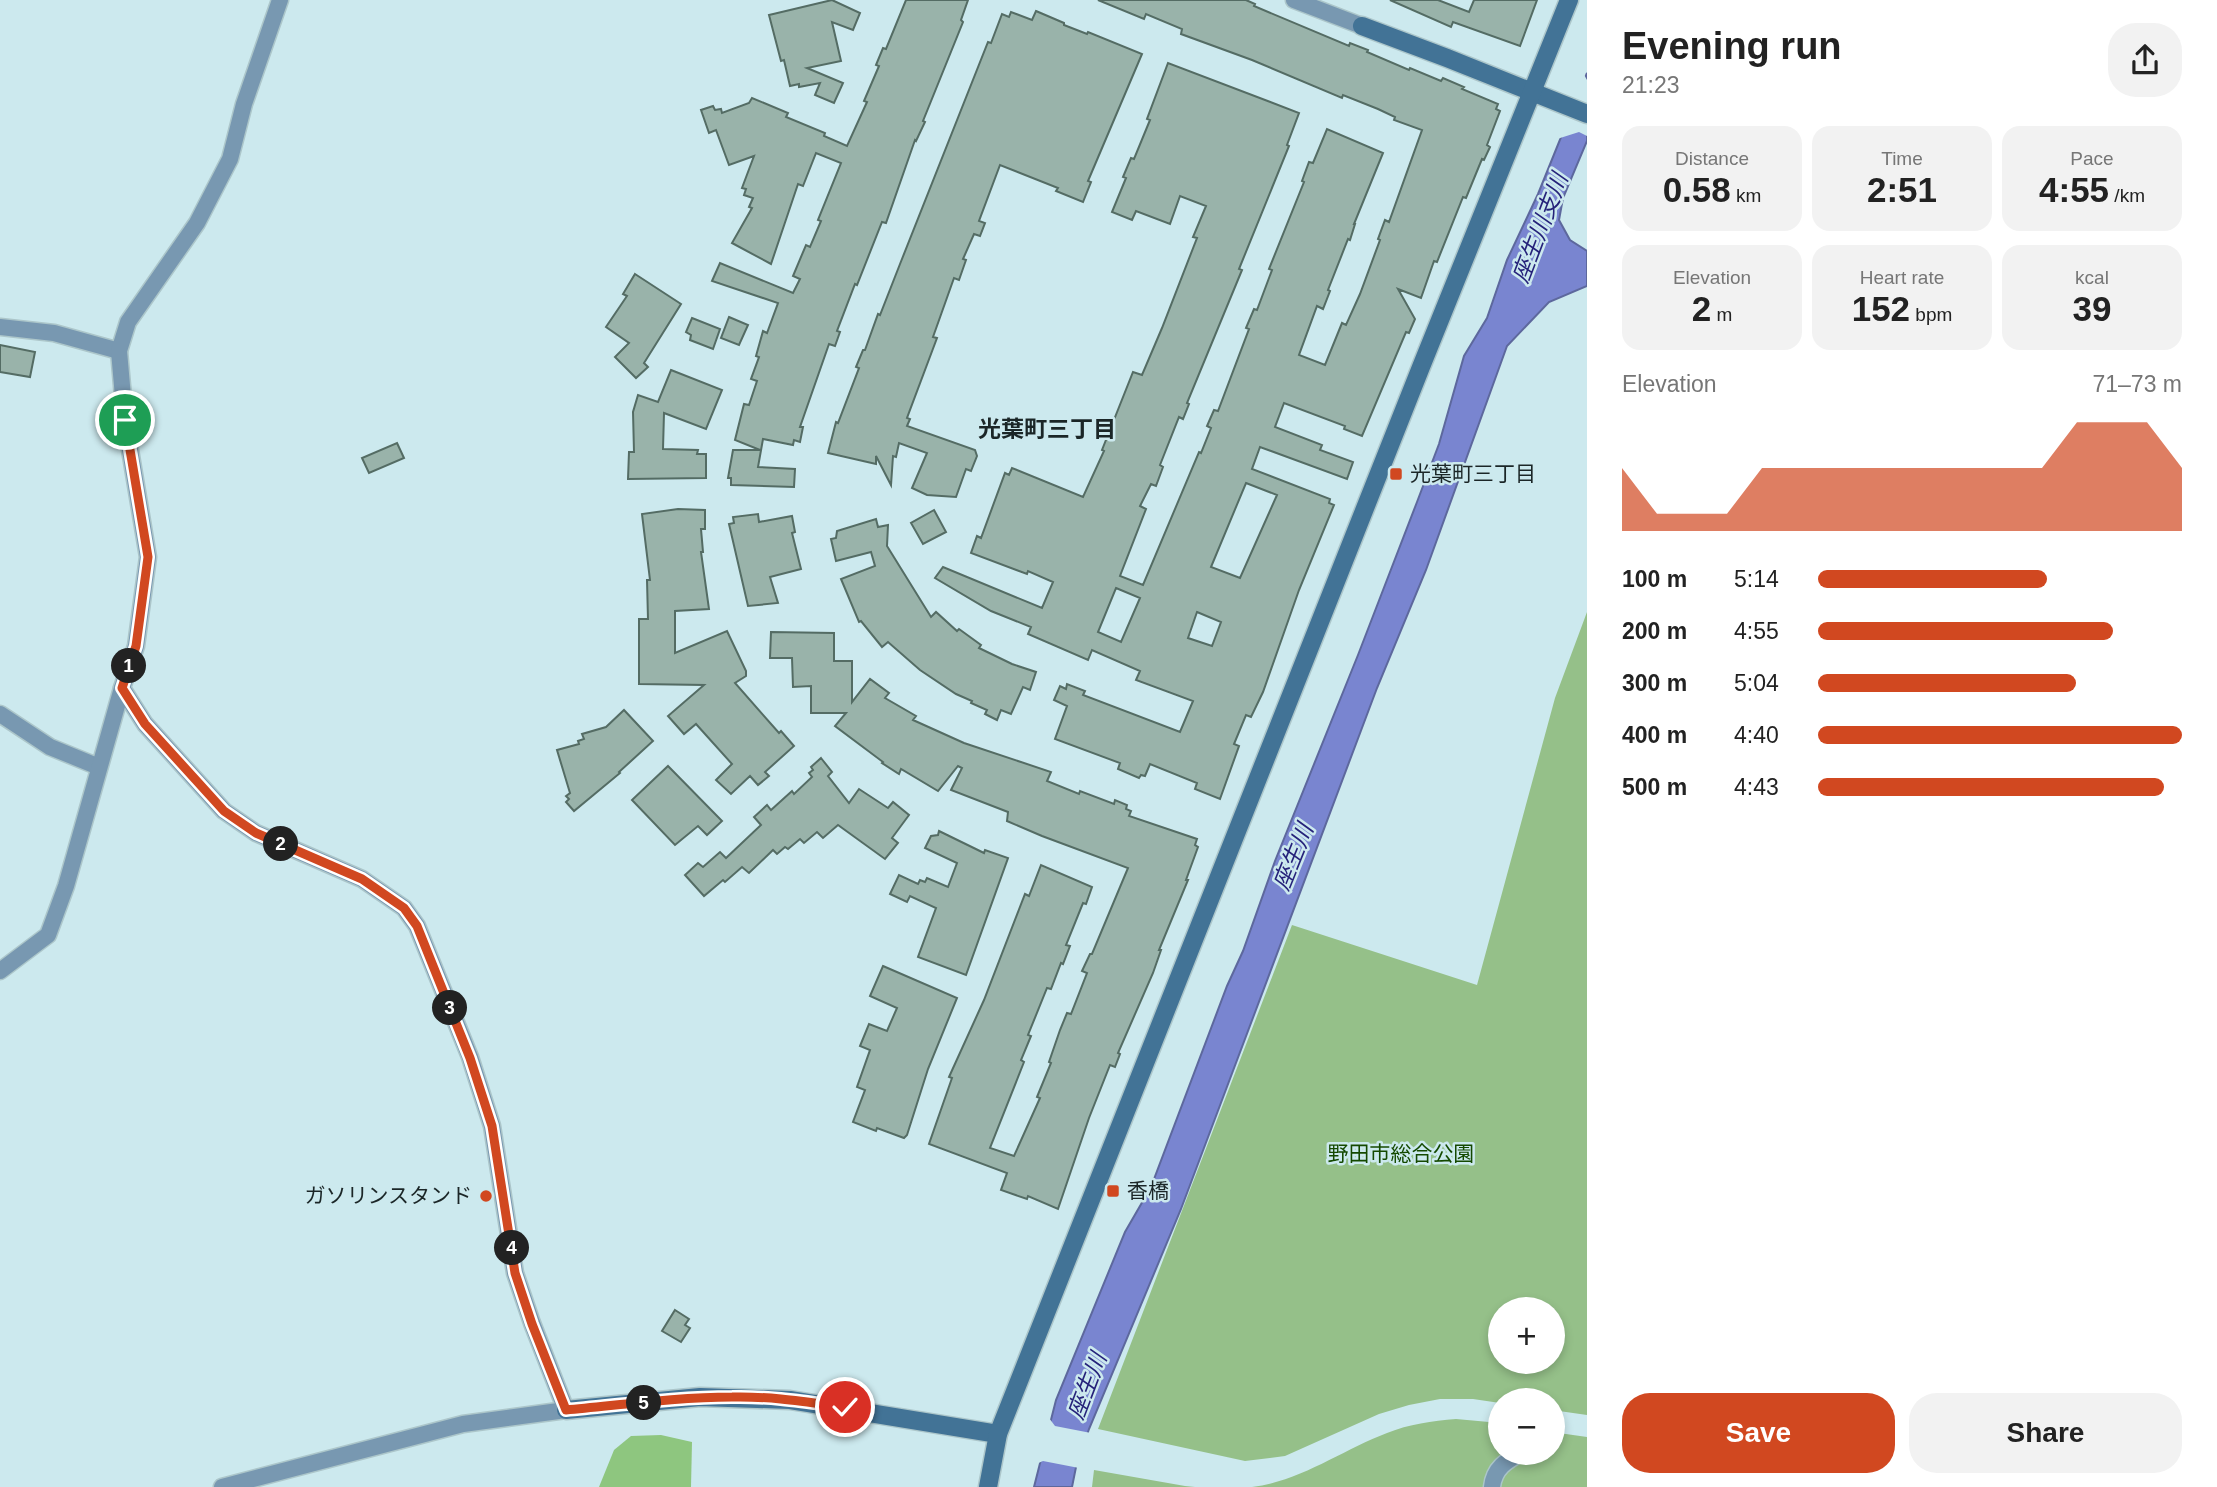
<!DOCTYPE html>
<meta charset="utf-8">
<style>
body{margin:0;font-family:Arial,"Noto Sans JP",sans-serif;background:#f2f2f2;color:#222;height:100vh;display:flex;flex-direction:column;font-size:26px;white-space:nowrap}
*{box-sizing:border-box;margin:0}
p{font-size:23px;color:#767676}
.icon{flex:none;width:38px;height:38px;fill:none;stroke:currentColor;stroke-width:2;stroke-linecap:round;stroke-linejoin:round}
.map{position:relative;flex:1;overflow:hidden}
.drawer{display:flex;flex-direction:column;background:#fff;width:630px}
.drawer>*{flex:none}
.fabs{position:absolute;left:1488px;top:1297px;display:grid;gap:14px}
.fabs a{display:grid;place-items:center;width:77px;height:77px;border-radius:50%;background:#fff;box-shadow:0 4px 10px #0003;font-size:35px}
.pin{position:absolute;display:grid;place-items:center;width:60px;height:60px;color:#fff;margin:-30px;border:4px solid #fff;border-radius:50%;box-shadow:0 2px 7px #0007}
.km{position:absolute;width:35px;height:35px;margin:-18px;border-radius:50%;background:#222;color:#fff;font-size:19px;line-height:35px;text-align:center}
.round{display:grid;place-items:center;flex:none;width:74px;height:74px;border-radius:28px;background:#f2f2f2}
.overview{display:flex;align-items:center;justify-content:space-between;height:119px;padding:0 35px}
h1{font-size:38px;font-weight:800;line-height:52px}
.figures{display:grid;grid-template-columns:repeat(3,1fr);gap:10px;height:119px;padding:7px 35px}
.figures div{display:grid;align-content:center;border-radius:18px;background:#f2f2f2;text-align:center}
.figures b{font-size:35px;font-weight:800}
.figures small{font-size:19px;font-weight:400}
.figures p{font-size:19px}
.chart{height:196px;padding:14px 35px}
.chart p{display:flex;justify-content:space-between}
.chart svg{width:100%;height:126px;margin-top:7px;fill:#d14820;opacity:.7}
.primary-button{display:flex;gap:14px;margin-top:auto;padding:14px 35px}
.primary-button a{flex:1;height:80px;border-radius:28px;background:#d14820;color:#fff;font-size:28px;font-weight:800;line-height:80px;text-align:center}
.primary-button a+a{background:#f2f2f2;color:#222}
ul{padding:0 35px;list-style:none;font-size:23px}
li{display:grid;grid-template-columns:112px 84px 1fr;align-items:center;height:52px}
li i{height:18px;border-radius:9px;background:#d14820}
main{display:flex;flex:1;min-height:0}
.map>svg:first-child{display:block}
</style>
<main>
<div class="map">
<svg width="1587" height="1487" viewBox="0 0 1587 1487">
<rect width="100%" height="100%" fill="#cce9ee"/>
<g fill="#95c089" fill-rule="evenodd">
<path d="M1587,612V1415L1552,1410V1400H1500V1403L1473,1399H1440L1409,1405L1379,1414L1285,1456L1245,1461L1098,1429L1292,925L1477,985L1555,698ZM1552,1309V1362H1500V1309Z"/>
<path d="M1456,1419L1500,1423V1452H1552V1432L1587,1437V1487H1252C1301,1481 1342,1450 1387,1433C1409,1424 1432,1421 1456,1419Z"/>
<path d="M1094,1470L1185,1486L1195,1487H1092Z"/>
</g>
<path fill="#8ec67f" d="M661,1435L692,1442L691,1487H599L614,1450L631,1436Z"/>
<path fill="#7985d0" stroke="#5d689d" stroke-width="2" d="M1587,73V141L1563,198L1559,220L1570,240L1587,251V286L1549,302L1507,346L1426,570L1377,688L1181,1209L1089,1429L1076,1467L1072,1487H1034L1056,1400L1125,1232L1151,1187L1227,986L1243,951L1275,861L1358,655L1417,502L1439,444L1464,356L1487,318L1507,260L1538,194Z"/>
<g fill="#cce9ee">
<path d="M1583,73L1587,80V136L1579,132L1557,139Z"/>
<path d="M1049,1418L1055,1426L1091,1433L1079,1468L1043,1461L1036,1464Z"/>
</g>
<g fill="#99b3aa" stroke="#546c64" stroke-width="2" fill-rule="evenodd">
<path d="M832,0L860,13L853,30L832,22L841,61L807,68L843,83L834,103L815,95L820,83L799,87V84L790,86L784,60L781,61L769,15Z"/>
<path d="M906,0H968L961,20L963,22L923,121L925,122L916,141L915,140L886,223L882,222L857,285L855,284L837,331L840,332L835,346L829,344L800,427H803L800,442L794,440L793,445L763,439L758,467L795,469L794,487L731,485V478H728L733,450H760L735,440L744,404L749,405L757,381L751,379L759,357L756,356L763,331L767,333L778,303L712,281L720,263L793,293L800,279L793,276L806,245L810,247L821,221L818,220L841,163L816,153L803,186L798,184L771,264L732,243L752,208L749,207L753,198L744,195L746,189L742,188L754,156L729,165L716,130L709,133L701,110L713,106L715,110L721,109L722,113L749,103L752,98L788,113L786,117L825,133L824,136L847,146L867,102L864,101L879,66L876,65L883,48L886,49Z"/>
<path d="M1098,0H1246L1255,4L1254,6L1349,46L1350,43L1368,50L1367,52L1409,70L1410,68L1441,81L1443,78L1464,87L1462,89L1498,104L1496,109L1500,111L1487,145L1490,147L1484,160L1482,159L1466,198L1463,197L1437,262L1434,261L1421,298L1398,289L1415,319L1409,333L1406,332L1362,436L1344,429L1345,426L1284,403L1275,427L1322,445L1320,450L1353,462L1347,479L1260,447L1252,469L1330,499L1329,503L1334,505L1299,590L1263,692L1251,717L1246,715L1234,744L1239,746L1220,799L1195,789L1197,783L1150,764L1145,776L1141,775L1139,778L1118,769L1120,763L1055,739L1067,706L1054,700L1060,686L1066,689L1067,684L1085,691L1083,695L1180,732L1193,701L1136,680L1140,671L1092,650L1088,660L1028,634L1031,627L991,611L935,578L943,567L1042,608L1053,582L1028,571L1027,574L971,553L977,536L981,538L1005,473L1009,475L1012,468L1083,497L1104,451L1102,450L1133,372L1142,375L1162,328L1197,238L1193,237L1206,206L1180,196L1170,224L1136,211L1132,220L1112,212L1126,178L1123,177L1131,158L1134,159L1150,120L1147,119L1168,63L1299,113L1287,145L1289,146L1239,269L1242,270L1187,403L1189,404L1183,419L1179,417L1160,465L1163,467L1156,486L1151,484L1140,506L1146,509L1120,576L1143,585L1199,452L1201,453L1211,428L1207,426L1214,410L1218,411L1249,329L1246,328L1254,309L1257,310L1272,270L1269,269L1304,182L1302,181L1309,162L1313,163L1327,129L1383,153L1354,224H1355L1350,240L1348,239L1328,290L1330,291L1323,309L1317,306L1299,355L1325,365L1342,323L1346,325L1360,294L1380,240L1378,239L1385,220L1389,222L1422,130L1394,120L1395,117L1378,109L1343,95L1342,98L1252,60L1181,34L1182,29L1146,14L1144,19ZM1246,483L1277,495L1240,578L1211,567ZM1116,588L1140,598L1121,642L1098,632ZM1197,612L1221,622L1212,646L1188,638Z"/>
<path d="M1390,0H1438L1469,12L1474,0H1537L1520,46L1453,22L1451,27Z"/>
<path d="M1036,11L1064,23V25L1087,34L1088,32L1142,54L1088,181L1091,182L1083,202L1056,191L1058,188L1000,165L979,221L985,223L980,236L974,234L963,259L966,260L959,280L954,278L933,337L937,338L907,418L910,419L907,426L975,450L977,456L971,471L966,469L956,497L927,495L912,488L927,453L899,443L896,457L893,456L891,485L876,456V464L828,453L836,422L838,423L859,368L856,367L863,350H865L878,314L880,315L900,264L988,42L991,43L1002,14L1009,17L1011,12L1032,20Z"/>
<path d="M635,274L681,304L644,363L648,367L636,378L615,357L629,343L606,327L627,296L623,294Z"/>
<path d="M729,317L748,325L739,345L721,338Z"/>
<path d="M692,318L720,329L713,349L690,340L691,335L686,332Z"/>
<path d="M0,345L35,352L30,377L0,372Z"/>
<path d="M671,370L722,390L706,429L664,413L663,449L698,450L697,454H706V478L628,479L629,452H634L633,412L638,395L658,402Z"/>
<path d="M397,443L404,458L369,473L362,458Z"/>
<path d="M678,509L705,510V529H701L703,552H701L709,609L675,611V653L727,631L746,671V676L735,683L779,733L781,731L794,746L765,772L769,776L758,785L750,776L731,794L716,780L732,764L696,724L684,734L668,716L704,685L639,684V619H648L647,580H650L642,514Z"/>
<path d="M934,510L946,532L923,544L911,523Z"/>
<path d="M758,514L759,522L792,516L795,532L792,533L801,569L770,577L778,603L748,606L729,524L734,523L733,517Z"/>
<path d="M876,519L878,527L888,525L887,546L931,617L936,612L957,631L959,629L981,645L979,648L1012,664L1036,672L1030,690L1023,687L1011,714L1001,710L997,720L985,714L987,710L971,703L972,701L956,694L920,670L888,642L882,647L861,621L859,622L841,579L875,566L871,552L836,561L831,539L836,538L837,531Z"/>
<path d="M771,632L834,633V661H852V702L870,679L889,693L885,698L916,716L913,720L964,743L1051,772L1047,781L1079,794L1080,791L1114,804L1115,800L1127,805L1126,809L1131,811L1129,816L1197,839L1195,845L1198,847L1186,880H1188L1159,950H1161L1153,973L1118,1053L1120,1054L1115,1067L1110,1065L1089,1118L1058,1209L1028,1196L1027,1199L1001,1190L1007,1173L929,1144L952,1078L949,1077L984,1000L1025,894L1029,896L1041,865L1092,887L1086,904L1083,903L1066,945L1070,946L1063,964L1061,963L1051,989L1047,988L1028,1035L1031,1036L1021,1060L1024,1062L990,1148L1014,1156L1040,1098L1037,1097L1051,1063L1049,1062L1060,1030L1067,1013L1071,1014L1087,973L1082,971L1090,954H1092L1128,868L1042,836L1007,821L1008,812L951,790L962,768L958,766L938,791L901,769L899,774L882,763L883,762L835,726L846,713H811V686L793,687L792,658H770Z"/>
<path d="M624,710L653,741L619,772L620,773L574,811L566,802L569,799L566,796L570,793L557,750L579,744L578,741L584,739L582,734L606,727Z"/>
<path d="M821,758L832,772L828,776L849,803L859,789L888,808L893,802L909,815L892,838L898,843L885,859L838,825L823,838L817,832L804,843L800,839L788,849L785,847L777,854L773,850L749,873L742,867L725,882L723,880L704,896L685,875L698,863L703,867L720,852L726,858L761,825L754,817L767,805L771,810L792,791L794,794L812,777L809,773L813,770L811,767Z"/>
<path d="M668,766L722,821L707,835L698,826L675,845L632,800Z"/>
<path d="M939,831L984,853L985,850L1008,858L966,975L918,957L936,908L910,896L907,902L890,894L899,875L918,884L920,880L925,882L927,878L948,887L957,863L925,848L931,836L938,835Z"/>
<path d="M883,966L957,998L928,1069L907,1135L904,1138L877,1128L876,1131L853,1122L865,1090L857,1087L870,1050L860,1046L869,1024L887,1031L897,1008L870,996Z"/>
<path d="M675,1310L689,1319L685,1325L690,1328L681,1342L662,1331Z"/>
</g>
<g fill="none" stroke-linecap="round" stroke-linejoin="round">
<defs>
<g id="street">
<path d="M1294,0L1362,26"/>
<path d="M0,327L54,333L119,351"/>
<path d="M0,714L50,747L99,767"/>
<path d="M0,971L48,935L66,886L122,688"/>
<path d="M222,1487L463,1424L566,1410L532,1323L515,1273L492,1126L470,1057L417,926L404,908L362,879L256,833L224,811L145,724L122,688L136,646L148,557L125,420L119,351L128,322L197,223L230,159L244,104L280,0"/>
<path d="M1492,1487C1494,1468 1506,1461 1522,1452"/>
</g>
<g id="secondary">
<path d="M1362,26L1447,58L1587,114"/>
<path d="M566,1410L700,1397L790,1400L998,1434"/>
<path d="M988,1487L998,1434L1421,367L1569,0"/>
</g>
</defs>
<use href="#street" stroke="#acc6ca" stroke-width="19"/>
<use href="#secondary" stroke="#acc6ca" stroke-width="21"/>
<use href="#street" stroke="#7898b1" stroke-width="16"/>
<use href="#secondary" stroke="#427396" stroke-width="18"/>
</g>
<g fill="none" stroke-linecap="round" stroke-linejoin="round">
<defs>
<path id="route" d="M125,420L148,557L136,646L122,688L145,724L224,811L256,833L362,879L404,908L417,926L470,1058L492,1126L515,1273L532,1324L566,1410C621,1405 677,1397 732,1397C770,1396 807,1402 845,1407"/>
</defs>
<use href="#route" stroke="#fff" stroke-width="14"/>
<use href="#route" stroke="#d14820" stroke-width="9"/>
</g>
<g fill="#d14820" stroke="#cce9ee" stroke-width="2.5">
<rect x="1389" y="467" width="14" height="14" rx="3.5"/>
<rect x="1106" y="1184" width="14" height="14" rx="3.5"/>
<circle cx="486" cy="1196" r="7"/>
</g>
<g text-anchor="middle" stroke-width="5" stroke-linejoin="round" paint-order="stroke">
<g font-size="21" fill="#1b2627" stroke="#cce9ee" text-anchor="start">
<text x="1410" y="481">光葉町三丁目</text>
<text x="1127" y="1198">香橋</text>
<text x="472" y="1203" text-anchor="end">ガソリンスタンド</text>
</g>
<g font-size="21" fill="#144900" stroke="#cce9ee">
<text x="1401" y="1161">野田市総合公園</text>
</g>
<g font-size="23" font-style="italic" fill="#25227a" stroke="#cce9ee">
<text transform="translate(1540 228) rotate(-69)" y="8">座生川支川</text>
<text transform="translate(1293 857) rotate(-68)" y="8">座生川</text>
<text transform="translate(1087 1386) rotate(-69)" y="8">座生川</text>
</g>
<g font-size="23" font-weight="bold" fill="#1b2627" stroke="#cce9ee">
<text x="1047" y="437">光葉町三丁目</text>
</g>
</g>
</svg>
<div class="fabs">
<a>+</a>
<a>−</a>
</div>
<div class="pin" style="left:125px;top:420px;background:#1e9e55"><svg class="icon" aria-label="arrive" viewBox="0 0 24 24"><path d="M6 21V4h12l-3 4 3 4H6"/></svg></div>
<div class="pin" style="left:845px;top:1407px;background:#d93025"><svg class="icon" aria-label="check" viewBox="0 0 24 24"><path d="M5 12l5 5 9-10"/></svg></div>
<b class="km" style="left:129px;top:666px">1</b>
<b class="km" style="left:281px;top:844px">2</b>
<b class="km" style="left:450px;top:1008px">3</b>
<b class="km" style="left:512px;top:1248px">4</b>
<b class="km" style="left:644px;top:1403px">5</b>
</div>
<section class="drawer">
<div class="overview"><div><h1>Evening run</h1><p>21:23</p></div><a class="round"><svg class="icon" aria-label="share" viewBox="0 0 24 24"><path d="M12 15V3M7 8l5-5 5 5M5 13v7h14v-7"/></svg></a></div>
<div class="figures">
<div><p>Distance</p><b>0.58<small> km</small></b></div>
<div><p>Time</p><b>2:51</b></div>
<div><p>Pace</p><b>4:55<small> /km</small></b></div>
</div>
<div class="figures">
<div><p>Elevation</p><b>2<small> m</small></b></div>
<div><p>Heart rate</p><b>152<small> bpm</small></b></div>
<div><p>kcal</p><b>39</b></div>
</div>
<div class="chart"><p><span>Elevation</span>71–73 m</p>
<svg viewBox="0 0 160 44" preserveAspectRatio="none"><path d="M0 44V22L10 38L20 38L30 38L40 22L50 22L60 22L70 22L80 22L90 22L100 22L110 22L120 22L130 6L140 6L150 6L160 22V44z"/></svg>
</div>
<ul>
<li><b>100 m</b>5:14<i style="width:63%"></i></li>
<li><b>200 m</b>4:55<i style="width:81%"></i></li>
<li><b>300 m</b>5:04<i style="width:71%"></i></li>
<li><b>400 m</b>4:40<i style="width:100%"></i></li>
<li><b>500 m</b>4:43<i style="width:95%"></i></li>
</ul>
<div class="primary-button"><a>Save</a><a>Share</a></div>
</section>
</main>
